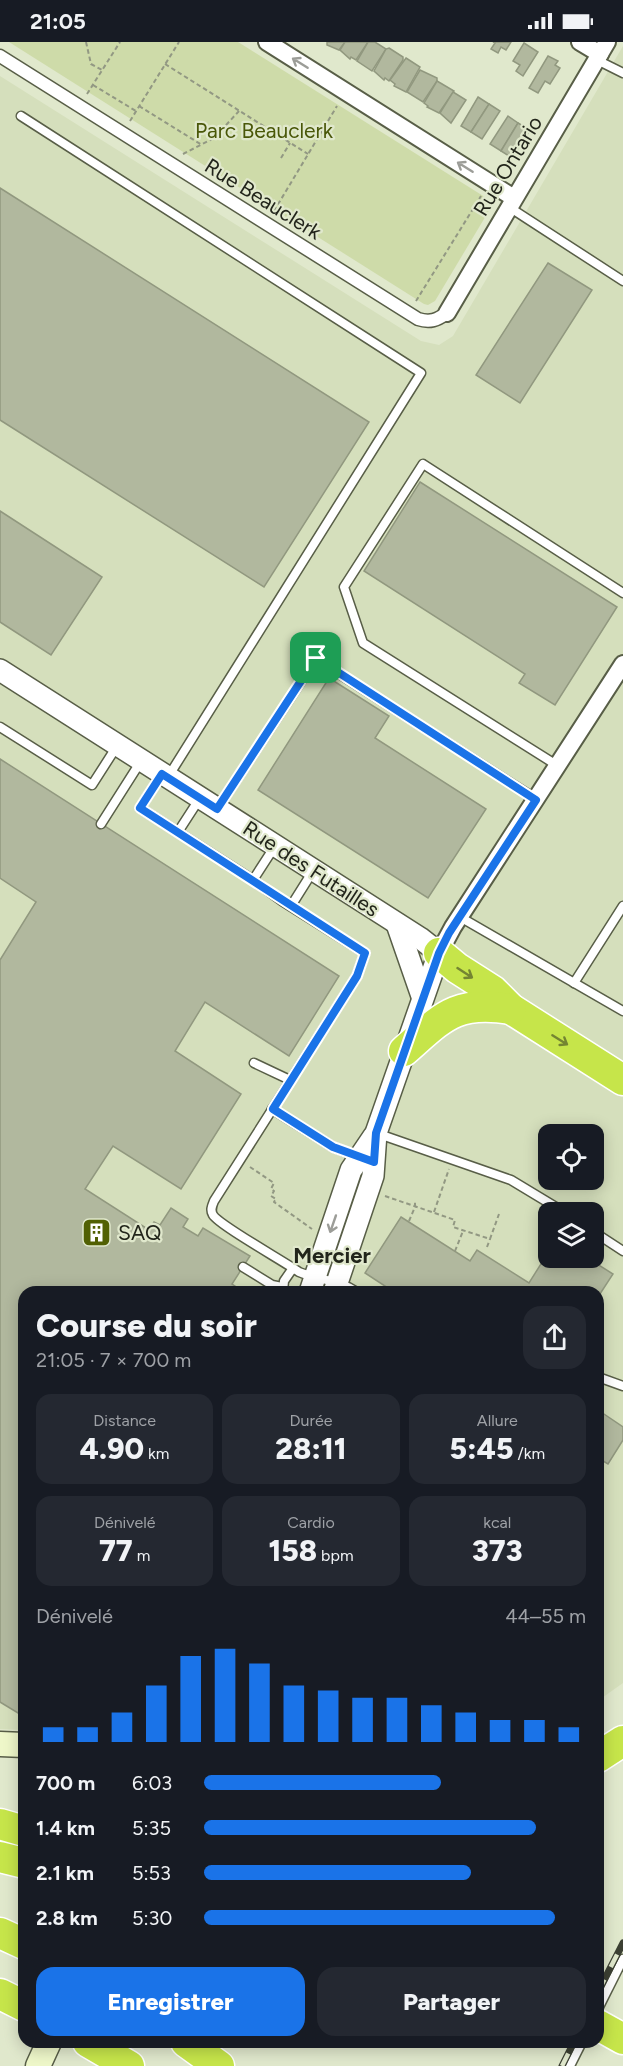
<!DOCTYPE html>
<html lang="fr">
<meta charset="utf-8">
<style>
body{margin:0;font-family:Figtree,sans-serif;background:#242831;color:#f1f3f6;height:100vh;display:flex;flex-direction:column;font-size:22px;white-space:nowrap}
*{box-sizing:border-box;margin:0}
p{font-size:20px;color:#9ea1a6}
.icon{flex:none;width:33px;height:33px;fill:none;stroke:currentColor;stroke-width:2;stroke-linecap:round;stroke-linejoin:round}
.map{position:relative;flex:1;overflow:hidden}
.side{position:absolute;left:18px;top:1244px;width:586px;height:762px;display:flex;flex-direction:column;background:#171b24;border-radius:18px;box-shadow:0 3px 15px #0003}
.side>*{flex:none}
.tools{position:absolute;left:538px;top:1082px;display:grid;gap:12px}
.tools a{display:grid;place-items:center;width:66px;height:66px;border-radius:12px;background:#171b24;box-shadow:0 3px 15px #0003;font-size:30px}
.pin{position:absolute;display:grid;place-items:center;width:51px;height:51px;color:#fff;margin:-26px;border-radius:12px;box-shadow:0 3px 9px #0006}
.round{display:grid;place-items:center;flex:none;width:63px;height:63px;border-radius:18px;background:#242831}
.headline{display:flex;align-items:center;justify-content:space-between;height:102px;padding:0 18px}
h1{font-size:33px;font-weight:800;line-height:45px}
.stats{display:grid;grid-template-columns:repeat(3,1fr);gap:9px;height:102px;padding:6px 18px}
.stats div{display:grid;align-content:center;border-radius:15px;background:#242831;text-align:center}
.stats b{font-size:30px;font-weight:800}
.stats small{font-size:16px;font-weight:400}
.stats p{font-size:16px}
.chart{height:168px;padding:12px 18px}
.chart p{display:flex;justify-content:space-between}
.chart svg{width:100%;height:108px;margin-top:6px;stroke:#1a73e8;stroke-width:6}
.action{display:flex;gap:12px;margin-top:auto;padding:12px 18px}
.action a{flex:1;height:69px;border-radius:18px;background:#1a73e8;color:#fff;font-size:24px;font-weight:800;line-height:69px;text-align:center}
.action a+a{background:#242831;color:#f1f3f6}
ul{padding:0 18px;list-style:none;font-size:20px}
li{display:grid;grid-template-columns:96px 72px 1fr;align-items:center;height:45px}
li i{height:15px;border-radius:8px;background:#1a73e8}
.status{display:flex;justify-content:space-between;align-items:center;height:42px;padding:0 30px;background:#171b24;direction:ltr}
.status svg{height:16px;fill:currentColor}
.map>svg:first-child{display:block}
</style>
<div class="status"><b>21:05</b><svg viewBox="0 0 49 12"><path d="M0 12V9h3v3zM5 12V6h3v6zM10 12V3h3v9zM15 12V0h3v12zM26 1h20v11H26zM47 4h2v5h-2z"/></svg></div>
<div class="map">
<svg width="623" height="2024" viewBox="0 0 623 2024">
<rect width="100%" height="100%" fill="#e0e8cc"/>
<path fill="#d5dfbc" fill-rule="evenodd" d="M623,4V1641L599,1658L598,1250H24V1688L0,1687V34L421,299L439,303L453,294ZM549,1092H594V1137H549ZM549,1170H594V1215H549Z"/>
<path fill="#cedba9" d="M9,0H238L488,157L490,160V167L435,259L428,263L424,262Z"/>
<g fill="#b1b89e" stroke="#91987f" stroke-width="1.5">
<path d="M327,0H345L339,8L327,3Z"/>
<path d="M345,0H368L356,18L351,15L350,17L340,8Z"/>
<path d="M368,0H375L386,7L372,29L357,19Z"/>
<path d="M493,0H511L506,8L501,5L498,11L491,7L495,1Z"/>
<path d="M524,1L538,10L523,34L516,29L520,23L513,19Z"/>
<path d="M389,6L403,15V18L389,39L385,36L384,38L374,29L386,7Z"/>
<path d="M548,14L558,19L555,23L560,26L550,42L545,39L538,51L529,46Z"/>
<path d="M406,16L420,25L406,50L394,44L395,42L390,38Z"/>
<path d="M420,28L437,36V39L423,60L407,50Z"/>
<path d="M437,39L454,49L439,71L427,65L428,64L424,61Z"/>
<path d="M453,50L466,58L451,81L440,71Z"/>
<path d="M478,55L489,62L471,90L461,84Z"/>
<path d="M489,62L500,69L482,97L471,90Z"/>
<path d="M508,74L518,81L501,109L490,102Z"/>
<path d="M518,81L530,88L512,116L501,109Z"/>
<path d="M0,146L369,380L264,545L0,378Z"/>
<path d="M548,221L592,248L520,361L476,333Z"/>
<path d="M420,440L617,565L555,663L519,641L525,632L364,529Z"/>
<path d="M0,469L102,535L51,613L0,580Z"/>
<path d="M329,636L389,674L375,696L486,767L428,856L258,748Z"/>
<path d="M0,717L339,934L289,1014L205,960L175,1009L241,1052L181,1147L113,1104L85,1147L149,1188L154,1180L160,1183L171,1166L188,1177L183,1185L198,1194L203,1186L250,1214L232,1242L244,1250H24V1662L18,1671L0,1660V918L36,860L0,836Z"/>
<path d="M401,1175L470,1219L477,1208L529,1241L549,1209V1215H586L613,1232L598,1255V1250H394L365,1231Z"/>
<path d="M601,1370L623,1385V1398L608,1422L598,1416V1374Z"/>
</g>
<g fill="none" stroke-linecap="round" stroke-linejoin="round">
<defs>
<g id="service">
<path d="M597,18L623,31"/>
<path d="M21,74L421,331L168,735"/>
<path d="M509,165L623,239"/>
<path d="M0,685L92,743L117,704"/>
<path d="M558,724L363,601L344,545L423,422L623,551"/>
<path d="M162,732L140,766L253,838L275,804"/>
<path d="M217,767L316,617L536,757"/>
<path d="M101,782L141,719"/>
<path d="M178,790L200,756"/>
<path d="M253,838L282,859L365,911L357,934L214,1159C212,1164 210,1168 213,1173C219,1183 285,1220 299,1230C319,1238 339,1238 357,1250"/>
<path d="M291,864L313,829"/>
<path d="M460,875L623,969"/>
<path d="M574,941L623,864"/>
<path d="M254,1021L290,1038"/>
<path d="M272,1067L333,1105L359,1115"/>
<path d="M376,1091L511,1138L564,1170"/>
<path d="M594,1190L623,1209"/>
<path d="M243,1225L272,1243L282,1245"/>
<path d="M283,1249L284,1239L293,1226"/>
<path d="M598,1335L623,1344"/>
<path d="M598,1967L623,1917"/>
<path d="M570,2024L582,2000"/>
</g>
<path id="pedestrian" d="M0,14L418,277C430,281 437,278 447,271"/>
<g id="minor">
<path d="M267,0L514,156"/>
<path d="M580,0L600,12"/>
<path d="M447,271L607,0"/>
<path d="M439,911L453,885L623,622"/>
</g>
<g id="tertiary">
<path d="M0,628L420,896L439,911L376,1091L373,1134L334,1250"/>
<path d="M397,882L422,954"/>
<path d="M310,1250L351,1128L374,1094"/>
</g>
<g id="secondary">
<path d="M0,1702L24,1703"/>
<path d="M38,2024L49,2000"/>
</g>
<g id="motorway">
<path d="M439,911L457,926L493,949L511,967L623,1038"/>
<path d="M404,1009C443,975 455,958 511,967"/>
<path d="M598,1715L623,1699"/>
<path d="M0,1782L24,1789"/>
<path d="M0,1815L24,1821"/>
<path d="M0,1891L24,1902"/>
<path d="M0,1952L24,1964"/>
<path d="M598,1983L623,1997"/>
<path d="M88,2000L129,2024"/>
<path d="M186,2000L219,2024"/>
</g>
</defs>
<use href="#service" stroke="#585e47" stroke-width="11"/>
<use href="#pedestrian" stroke="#585e47" stroke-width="15"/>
<use href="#minor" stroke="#585e47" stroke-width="20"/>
<use href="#tertiary" stroke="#585e47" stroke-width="24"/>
<use href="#secondary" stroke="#585e47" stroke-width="27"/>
<use href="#motorway" stroke="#fff" stroke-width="33"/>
<g stroke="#929883" stroke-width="2" stroke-dasharray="4.5 3" stroke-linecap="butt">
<path d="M86,0L91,22L102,28"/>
<path d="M165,22L308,112"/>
<path d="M93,43L136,69"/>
<path d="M87,52L120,0"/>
<path d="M139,64L202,103"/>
<path d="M130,79L179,0"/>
<path d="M183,112L214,96L239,69"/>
<path d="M281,116L290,101"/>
<path d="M274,169L337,64"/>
<path d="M416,259L481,154"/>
<path d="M250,1125L274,1141L271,1147L274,1149L271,1154L276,1157L274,1160L312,1187"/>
<path d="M385,1154L455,1178L453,1185L490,1197L499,1172"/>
<path d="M434,1170L449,1127"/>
<path d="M409,1179L415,1165V1158"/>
<path d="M487,1205L490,1197"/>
<path d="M455,1209L463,1189"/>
</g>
<use href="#service" stroke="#fff" stroke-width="8"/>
<use href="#pedestrian" stroke="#fff" stroke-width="12"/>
<use href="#minor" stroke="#fff" stroke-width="16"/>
<use href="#tertiary" stroke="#fff" stroke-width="21"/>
<use href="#secondary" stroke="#eef7c9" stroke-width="24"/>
<use href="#motorway" stroke="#c6e54a" stroke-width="30"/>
<defs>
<g id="rail">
<path d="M598,1950L623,1901"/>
<path d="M562,2024L574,2000"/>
</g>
</defs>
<use href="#rail" stroke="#3c4033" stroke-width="7"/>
<use href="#rail" stroke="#e0e8cc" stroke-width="4.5" stroke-dasharray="14" stroke-linecap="butt"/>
</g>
<defs><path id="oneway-shaft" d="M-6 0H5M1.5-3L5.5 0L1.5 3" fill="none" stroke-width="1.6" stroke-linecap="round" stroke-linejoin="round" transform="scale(1.5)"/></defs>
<g stroke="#9c9d98">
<use href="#oneway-shaft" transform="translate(300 21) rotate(-148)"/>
<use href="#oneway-shaft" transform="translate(465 125) rotate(-148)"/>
<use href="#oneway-shaft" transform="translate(333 1182) rotate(109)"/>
</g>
<g stroke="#748532">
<use href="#oneway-shaft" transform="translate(465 931) rotate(33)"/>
<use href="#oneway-shaft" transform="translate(560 998) rotate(32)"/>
</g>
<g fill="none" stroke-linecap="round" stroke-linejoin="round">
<defs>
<path id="route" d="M316,616L536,758L449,891L439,911L376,1091L374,1120L333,1105L273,1067L357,934L365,911L140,766L162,732L217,767Z"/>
</defs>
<use href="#route" stroke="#fff" stroke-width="12"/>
<use href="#route" stroke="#1a73e8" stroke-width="8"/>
</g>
<defs>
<symbol id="building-square" viewBox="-11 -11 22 22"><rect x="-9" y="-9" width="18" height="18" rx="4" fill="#516003" stroke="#e0e8cc"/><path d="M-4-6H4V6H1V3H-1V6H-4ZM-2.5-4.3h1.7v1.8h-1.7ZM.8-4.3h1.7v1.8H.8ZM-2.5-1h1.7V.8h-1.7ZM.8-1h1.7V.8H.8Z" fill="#fff"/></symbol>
</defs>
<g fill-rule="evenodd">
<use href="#building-square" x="80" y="1174" width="33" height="33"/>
</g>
<g text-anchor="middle" stroke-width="4.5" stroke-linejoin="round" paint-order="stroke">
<g font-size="21" fill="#495708" stroke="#e0e8cc">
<text x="264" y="96">Parc Beauclerk</text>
</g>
<g font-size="21" fill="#22251b" stroke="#e0e8cc">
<text transform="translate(508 124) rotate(-59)" y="7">Rue Ontario</text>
<text transform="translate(263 157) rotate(32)" y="7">Rue Beauclerk</text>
<text transform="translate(311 827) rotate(33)" y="7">Rue des Futailles</text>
</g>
<g font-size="21" fill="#22251b" stroke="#e0e8cc" text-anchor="start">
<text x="118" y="1198">SAQ</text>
</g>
<g font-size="22" font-weight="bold" fill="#22251b" stroke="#e0e8cc">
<text x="332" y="1221">Mercier</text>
</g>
</g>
</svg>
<div class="tools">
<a><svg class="icon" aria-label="locate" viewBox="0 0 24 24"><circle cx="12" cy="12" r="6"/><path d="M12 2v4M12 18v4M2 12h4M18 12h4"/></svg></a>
<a><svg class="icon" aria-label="layers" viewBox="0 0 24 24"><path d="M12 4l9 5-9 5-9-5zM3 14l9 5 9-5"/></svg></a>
</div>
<div class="pin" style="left:316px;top:616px;background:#1e9e55"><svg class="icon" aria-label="arrive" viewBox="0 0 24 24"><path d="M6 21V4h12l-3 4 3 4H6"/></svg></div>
<section class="side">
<div class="headline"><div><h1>Course du soir</h1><p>21:05 · 7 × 700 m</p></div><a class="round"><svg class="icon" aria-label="share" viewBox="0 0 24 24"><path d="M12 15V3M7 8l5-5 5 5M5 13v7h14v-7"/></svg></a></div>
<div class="stats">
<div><p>Distance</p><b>4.90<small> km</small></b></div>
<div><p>Durée</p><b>28:11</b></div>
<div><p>Allure</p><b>5:45<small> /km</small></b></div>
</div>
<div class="stats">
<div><p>Dénivelé</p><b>77<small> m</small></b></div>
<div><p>Cardio</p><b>158<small> bpm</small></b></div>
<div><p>kcal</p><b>373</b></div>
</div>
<div class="chart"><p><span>Dénivelé</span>44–55 m</p>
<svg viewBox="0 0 160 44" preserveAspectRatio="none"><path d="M5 44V38M15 44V38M25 44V32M35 44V21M45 44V9M55 44V6M65 44V12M75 44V21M85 44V23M95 44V26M105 44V26M115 44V29M125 44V32M135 44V35M145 44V35M155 44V38"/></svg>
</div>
<ul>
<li><b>700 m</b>6:03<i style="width:62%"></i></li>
<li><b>1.4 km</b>5:35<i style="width:87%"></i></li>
<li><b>2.1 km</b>5:53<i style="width:70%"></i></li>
<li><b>2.8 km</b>5:30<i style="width:92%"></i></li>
</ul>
<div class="action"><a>Enregistrer</a><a>Partager</a></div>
</section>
</div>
